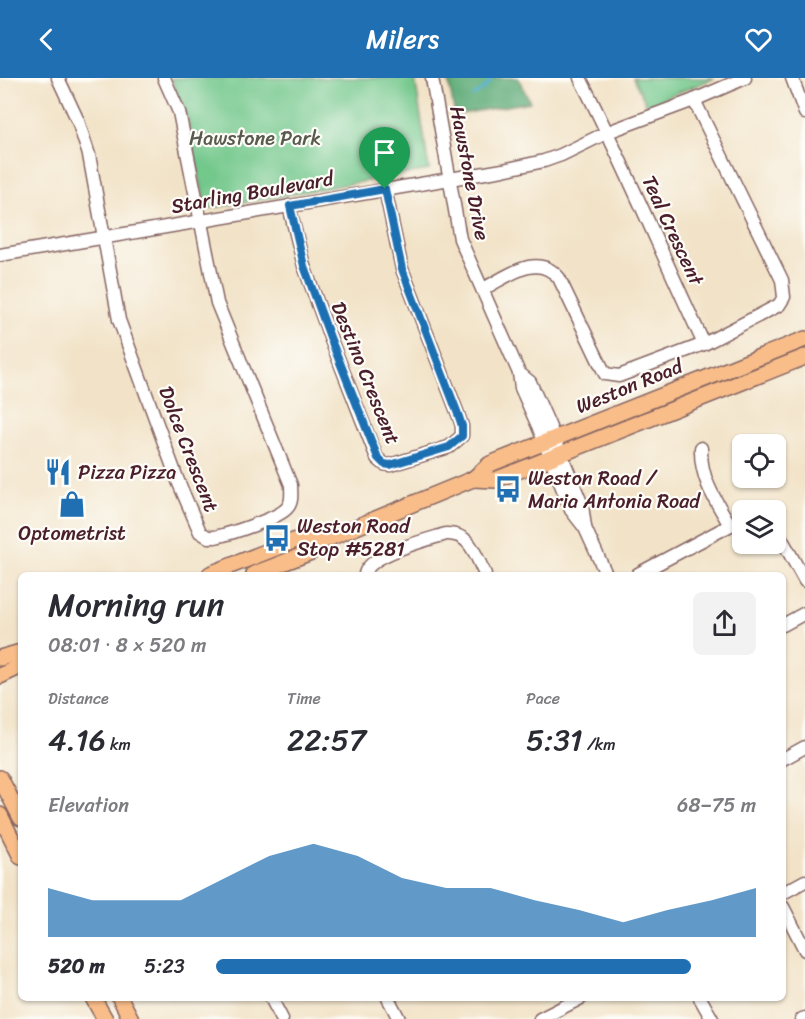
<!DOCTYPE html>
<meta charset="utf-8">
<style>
body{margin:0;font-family:Sriracha,sans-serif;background:#f2f2f3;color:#2b2b33;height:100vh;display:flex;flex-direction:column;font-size:22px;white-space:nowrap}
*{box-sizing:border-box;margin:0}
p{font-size:20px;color:#7c7c81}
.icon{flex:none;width:33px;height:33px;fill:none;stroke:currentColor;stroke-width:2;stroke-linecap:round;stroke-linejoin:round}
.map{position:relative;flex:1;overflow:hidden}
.sheet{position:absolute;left:18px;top:494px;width:768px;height:429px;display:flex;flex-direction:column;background:#fff;border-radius:9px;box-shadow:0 2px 4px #0004}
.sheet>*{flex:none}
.tools{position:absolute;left:732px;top:356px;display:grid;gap:12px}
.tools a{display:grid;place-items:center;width:54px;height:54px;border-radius:9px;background:#fff;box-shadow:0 2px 4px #0004;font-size:30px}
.pin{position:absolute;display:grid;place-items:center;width:51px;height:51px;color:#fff;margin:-62px -26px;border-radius:50% 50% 50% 0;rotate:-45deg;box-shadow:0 0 6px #0007}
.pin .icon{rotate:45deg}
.round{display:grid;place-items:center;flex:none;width:63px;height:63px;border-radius:9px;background:#f2f2f3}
.head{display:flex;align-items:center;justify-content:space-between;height:102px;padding:0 30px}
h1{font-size:33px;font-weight:600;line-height:45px}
.figures{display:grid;grid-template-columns:repeat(3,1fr);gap:9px;height:102px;padding:6px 30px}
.figures div{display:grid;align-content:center}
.figures b{font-size:30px;font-weight:600}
.figures small{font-size:16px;font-weight:400}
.figures p{font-size:16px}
.chart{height:168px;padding:12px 30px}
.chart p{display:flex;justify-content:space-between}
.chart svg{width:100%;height:108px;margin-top:6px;fill:#1f6fb2;opacity:.7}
ul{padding:0 30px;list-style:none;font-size:20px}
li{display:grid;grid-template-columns:96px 72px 1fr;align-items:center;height:45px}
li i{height:15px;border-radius:8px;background:#1f6fb2}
header{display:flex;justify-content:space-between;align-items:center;height:78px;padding:0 30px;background:#1f6fb2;color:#fff;font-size:27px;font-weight:600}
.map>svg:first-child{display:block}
</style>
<header><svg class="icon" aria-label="back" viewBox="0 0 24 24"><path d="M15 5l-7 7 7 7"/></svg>Milers<svg class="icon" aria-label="heart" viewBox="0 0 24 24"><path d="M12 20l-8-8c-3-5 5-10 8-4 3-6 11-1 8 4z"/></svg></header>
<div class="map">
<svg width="805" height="941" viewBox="0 0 805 941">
<rect width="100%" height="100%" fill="#fdfcf7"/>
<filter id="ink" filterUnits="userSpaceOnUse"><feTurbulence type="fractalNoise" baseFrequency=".0167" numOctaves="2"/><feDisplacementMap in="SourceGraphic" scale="12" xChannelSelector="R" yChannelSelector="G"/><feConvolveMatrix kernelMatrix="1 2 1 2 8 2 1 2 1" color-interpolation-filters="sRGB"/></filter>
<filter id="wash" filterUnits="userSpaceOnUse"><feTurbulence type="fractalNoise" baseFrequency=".008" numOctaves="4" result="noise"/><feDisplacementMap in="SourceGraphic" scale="24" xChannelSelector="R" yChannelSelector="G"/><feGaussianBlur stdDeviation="1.35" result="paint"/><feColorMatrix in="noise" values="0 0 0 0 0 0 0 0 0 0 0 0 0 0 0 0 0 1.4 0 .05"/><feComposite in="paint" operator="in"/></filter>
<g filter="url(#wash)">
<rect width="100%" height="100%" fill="#f2e3c8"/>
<g fill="#73c88c" stroke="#5e745c" stroke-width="1.5">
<path d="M171,0H415L429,92L206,131L187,39Z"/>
<path d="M633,0H715L647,27Z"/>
</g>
<path fill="#5eac78" stroke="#546652" stroke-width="1.5" d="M448,0H518L530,24L455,37Z"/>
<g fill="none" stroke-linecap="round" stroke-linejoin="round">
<path stroke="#46a9c6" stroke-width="3" d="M473,18L484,11L491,2L489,0"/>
</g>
</g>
<g filter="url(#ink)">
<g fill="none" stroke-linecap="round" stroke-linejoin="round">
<defs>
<g id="minor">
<path d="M58,0L78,43L89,77L119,242L178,403L200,454L208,459H215C230,456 279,440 287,430C293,424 291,415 291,407L217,225L179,34L164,0"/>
<path d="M432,0L460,161L519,295L521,310L538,348L571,432L585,450L606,496"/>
<path d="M580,0C625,87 662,177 704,266"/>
<path d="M792,0L805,35"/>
<path d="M289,128L304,188L331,262L377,380L384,386L390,387L449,369L462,358V348L458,336L402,191L385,111"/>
<path d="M0,177L503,92L544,83L561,77L608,54L694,22L745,0"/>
<path d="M483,211C507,199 537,173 559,200L605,296L619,298L704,266L779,227L784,219L782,202L694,22"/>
<path d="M519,295L530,304L549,347L582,427L585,449"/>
<path d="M701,370C700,400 715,422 730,447"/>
<path d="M776,451L805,503"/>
<path d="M365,496C369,476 427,462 446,456C471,455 475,477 485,496"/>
<path d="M638,496L742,441"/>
<path d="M783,547L805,535"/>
<path d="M783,681L805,669"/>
<path d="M783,815L805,803"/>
<path d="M783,829L805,872"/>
<path d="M271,920L282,941"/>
<path d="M388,920L399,941"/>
<path d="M700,920L712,941"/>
<path d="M540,941L581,920"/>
<path d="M802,941L805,940"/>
</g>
<g id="major">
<path d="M473,401L495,402L805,279"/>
<path d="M210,496L306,458L322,463"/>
<path d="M254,496L311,474L322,463L473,401L490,386L805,261"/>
<path d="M0,580L21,574"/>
<path d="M0,598L21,588"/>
<path d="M0,700L21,740"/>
<path d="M0,737L21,779"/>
<path d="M93,920L105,941"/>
<path d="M120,920L131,941"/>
</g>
</defs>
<use href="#minor" stroke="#856462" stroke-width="15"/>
<use href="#major" stroke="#856462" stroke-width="18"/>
<use href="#minor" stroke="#fff" stroke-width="12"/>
<use href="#major" stroke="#f8bd89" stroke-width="15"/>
</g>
</g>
<g fill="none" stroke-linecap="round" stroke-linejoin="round" filter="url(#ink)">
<defs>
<path id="route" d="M385,111L402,191L458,336L462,348V358L449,369L390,387L384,386L378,380L331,262L304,188L290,128Z"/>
</defs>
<use href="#route" stroke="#fff" stroke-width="12"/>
<use href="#route" stroke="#1f6fb2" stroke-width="8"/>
</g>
<defs>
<symbol id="restaurant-bare" viewBox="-9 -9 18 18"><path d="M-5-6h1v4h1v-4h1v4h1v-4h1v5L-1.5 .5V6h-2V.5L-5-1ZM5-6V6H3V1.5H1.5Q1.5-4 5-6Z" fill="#1f6fb2" stroke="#fdfcf7" stroke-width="2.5" paint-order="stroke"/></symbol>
<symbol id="bus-bare" viewBox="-9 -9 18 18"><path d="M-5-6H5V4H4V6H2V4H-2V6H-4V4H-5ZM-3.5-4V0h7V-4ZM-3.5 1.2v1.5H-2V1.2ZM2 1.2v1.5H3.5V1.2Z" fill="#1f6fb2" stroke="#fdfcf7" stroke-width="2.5" paint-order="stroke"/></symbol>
<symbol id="shop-bare" viewBox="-9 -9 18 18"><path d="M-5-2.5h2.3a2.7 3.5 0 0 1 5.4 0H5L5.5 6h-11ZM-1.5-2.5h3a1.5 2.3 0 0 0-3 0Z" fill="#1f6fb2" stroke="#fdfcf7" stroke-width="2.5" paint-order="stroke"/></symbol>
</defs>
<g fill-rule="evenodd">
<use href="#restaurant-bare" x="39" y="375" width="38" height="38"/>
<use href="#bus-bare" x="489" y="392" width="38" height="38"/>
<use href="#shop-bare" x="53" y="407" width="38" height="38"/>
<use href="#bus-bare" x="258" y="441" width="38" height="38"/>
</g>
<g text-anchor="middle" stroke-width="4.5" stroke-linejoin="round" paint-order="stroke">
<g font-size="20" fill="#585a4d" stroke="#fdfcf7">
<text x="255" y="67">Hawstone Park</text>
</g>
<g font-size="20" fill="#4a1f2b" stroke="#fdfcf7">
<text transform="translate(470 95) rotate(79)" y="7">Hawstone Drive</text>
<text transform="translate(252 114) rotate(-10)" y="7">Starling Boulevard</text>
<text transform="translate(673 152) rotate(65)" y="7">Teal Crescent</text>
<text transform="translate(366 295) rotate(68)" y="7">Destino Crescent</text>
<text transform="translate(629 308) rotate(-22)" y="7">Weston Road</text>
<text transform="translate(189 371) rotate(69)" y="7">Dolce Crescent</text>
</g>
<g font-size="20" fill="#4a1f2b" stroke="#fdfcf7" text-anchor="start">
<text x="78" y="401">Pizza Pizza</text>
<text x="528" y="407">Weston Road /<tspan x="528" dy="23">Maria Antonia Road</tspan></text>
<text x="297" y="455">Weston Road<tspan x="297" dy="23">Stop #5281</tspan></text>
<text x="72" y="462" text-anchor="middle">Optometrist</text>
</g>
</g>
</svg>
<div class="tools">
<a><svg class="icon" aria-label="locate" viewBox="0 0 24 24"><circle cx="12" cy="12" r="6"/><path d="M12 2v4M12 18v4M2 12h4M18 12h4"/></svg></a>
<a><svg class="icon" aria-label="layers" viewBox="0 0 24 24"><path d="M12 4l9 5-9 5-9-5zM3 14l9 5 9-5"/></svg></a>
</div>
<div class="pin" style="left:385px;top:111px;background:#1e9e55"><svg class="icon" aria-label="arrive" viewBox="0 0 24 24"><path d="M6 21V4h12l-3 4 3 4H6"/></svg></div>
<section class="sheet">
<div class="head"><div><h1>Morning run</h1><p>08:01 · 8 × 520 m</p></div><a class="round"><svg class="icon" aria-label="share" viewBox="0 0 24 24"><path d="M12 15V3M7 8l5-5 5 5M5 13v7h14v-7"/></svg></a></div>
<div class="figures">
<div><p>Distance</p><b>4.16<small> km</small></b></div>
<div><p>Time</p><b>22:57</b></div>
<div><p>Pace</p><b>5:31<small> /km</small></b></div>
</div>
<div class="chart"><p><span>Elevation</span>68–75 m</p>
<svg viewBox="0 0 160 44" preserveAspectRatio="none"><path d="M0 44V24L10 29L20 29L30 29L40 20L50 11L60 6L70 11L80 20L90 24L100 24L110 29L120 33L130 38L140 33L150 29L160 24V44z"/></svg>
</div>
<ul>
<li><b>520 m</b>5:23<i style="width:88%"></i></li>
</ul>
</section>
</div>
